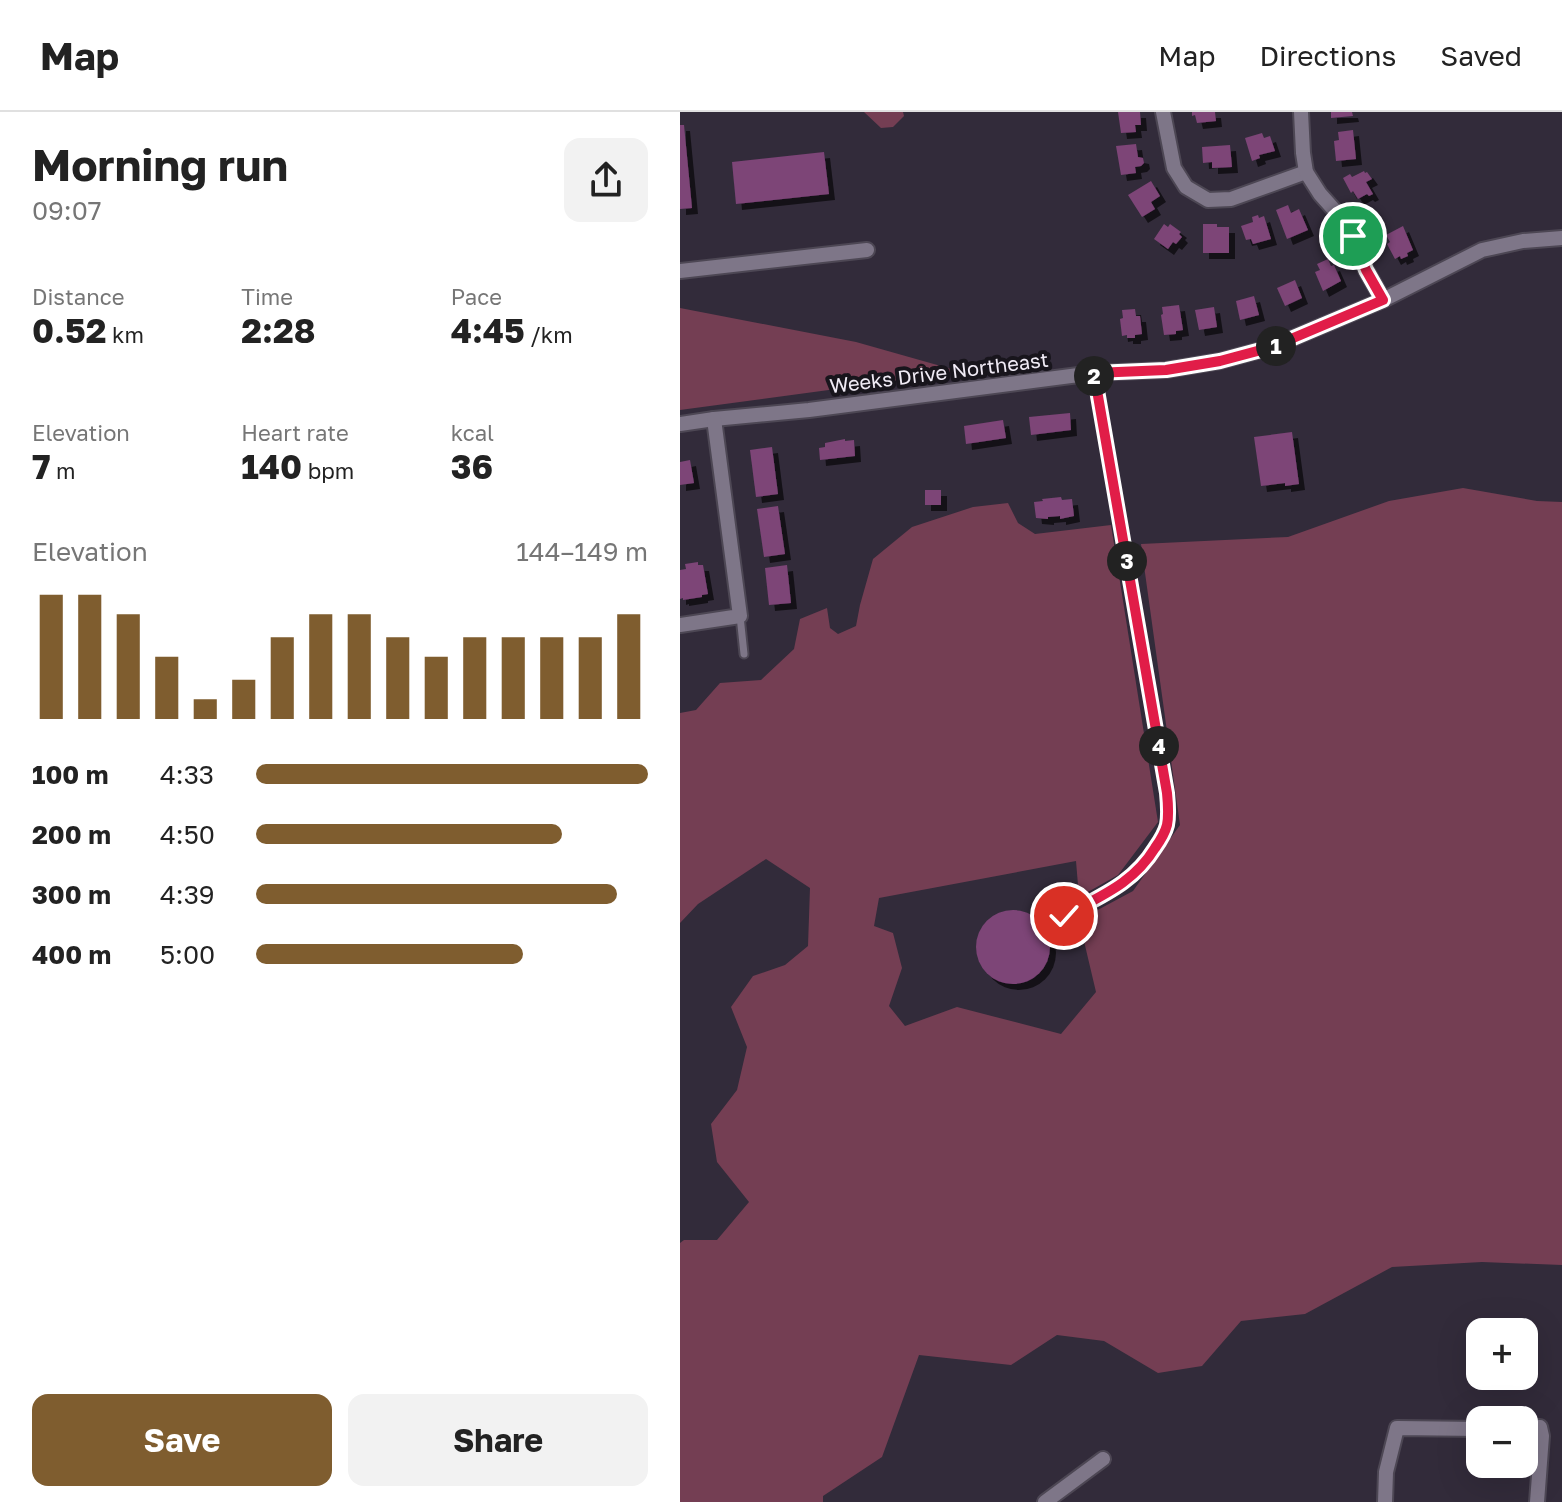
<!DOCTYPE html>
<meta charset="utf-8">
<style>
body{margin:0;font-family:"Golos Text",sans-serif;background:#f2f2f2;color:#222;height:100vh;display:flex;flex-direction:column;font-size:30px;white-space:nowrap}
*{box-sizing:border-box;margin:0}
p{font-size:26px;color:#767676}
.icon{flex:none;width:44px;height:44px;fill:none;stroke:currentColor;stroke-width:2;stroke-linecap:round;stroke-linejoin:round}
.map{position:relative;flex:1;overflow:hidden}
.panel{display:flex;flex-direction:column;background:#fff;width:680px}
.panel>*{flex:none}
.buttons{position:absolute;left:786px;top:1206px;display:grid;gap:16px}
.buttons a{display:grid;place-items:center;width:72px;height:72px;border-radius:16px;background:#fff;box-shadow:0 8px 32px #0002;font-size:40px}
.pin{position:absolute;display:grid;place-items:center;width:68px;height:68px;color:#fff;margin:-34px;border:4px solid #fff;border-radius:50%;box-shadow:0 2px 8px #0007}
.km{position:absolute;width:40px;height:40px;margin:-20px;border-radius:50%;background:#222;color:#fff;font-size:22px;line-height:40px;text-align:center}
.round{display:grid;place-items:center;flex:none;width:84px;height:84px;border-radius:16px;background:#f2f2f2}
.head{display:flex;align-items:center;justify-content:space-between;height:136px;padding:0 32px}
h1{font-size:44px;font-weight:700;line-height:60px}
.figures{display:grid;grid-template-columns:repeat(3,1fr);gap:12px;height:136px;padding:8px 32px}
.figures div{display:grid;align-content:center}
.figures b{font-size:34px;font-weight:700}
.figures small{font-size:22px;font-weight:400}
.figures p{font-size:22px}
.chart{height:224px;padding:16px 32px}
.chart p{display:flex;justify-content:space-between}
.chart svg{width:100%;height:144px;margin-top:8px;stroke:#7f5d2f;stroke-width:6}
.action{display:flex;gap:16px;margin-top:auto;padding:16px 32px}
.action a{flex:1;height:92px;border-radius:16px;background:#7f5d2f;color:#fff;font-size:32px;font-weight:700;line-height:92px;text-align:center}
.action a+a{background:#f2f2f2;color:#222}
ul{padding:0 32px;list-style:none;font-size:26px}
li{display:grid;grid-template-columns:128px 96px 1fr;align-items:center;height:60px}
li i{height:20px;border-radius:10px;background:#7f5d2f}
header{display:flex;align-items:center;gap:48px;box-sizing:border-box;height:112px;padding:0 40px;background:#fff;border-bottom:2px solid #e0e0e0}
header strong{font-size:38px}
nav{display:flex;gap:44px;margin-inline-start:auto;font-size:28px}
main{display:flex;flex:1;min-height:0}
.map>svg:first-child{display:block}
</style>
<header>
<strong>Map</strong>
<nav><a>Map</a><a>Directions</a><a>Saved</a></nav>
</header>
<main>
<section class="panel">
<div class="head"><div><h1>Morning run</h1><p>09:07</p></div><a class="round"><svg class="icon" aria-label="share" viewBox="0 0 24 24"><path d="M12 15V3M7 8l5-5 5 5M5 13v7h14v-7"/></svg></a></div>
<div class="figures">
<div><p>Distance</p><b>0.52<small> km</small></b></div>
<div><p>Time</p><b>2:28</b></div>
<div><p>Pace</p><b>4:45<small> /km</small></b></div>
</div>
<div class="figures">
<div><p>Elevation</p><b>7<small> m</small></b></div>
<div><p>Heart rate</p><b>140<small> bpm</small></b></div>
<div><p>kcal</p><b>36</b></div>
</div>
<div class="chart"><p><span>Elevation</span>144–149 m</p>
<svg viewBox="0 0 160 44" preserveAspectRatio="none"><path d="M5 44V6M15 44V6M25 44V12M35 44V25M45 44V38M55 44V32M65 44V19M75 44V12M85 44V12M95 44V19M105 44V25M115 44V19M125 44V19M135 44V19M145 44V19M155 44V12"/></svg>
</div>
<ul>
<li><b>100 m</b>4:33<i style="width:100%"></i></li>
<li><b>200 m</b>4:50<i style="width:78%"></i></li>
<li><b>300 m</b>4:39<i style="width:92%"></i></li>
<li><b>400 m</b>5:00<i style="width:68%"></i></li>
</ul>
<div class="action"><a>Save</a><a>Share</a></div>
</section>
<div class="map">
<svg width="882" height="1390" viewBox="0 0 882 1390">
<defs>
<filter id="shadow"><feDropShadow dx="6" dy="6" stdDeviation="0" flood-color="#0009"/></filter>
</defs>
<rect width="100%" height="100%" fill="#322b3a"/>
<g fill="#743e53">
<path d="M184,0H223L224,4L213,15L201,16Z"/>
<path d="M0,196L176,230L282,260L0,298Z"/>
<path d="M783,376L857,389L882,390V1153L802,1150L712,1155L625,1202L561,1209L522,1254L478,1261L424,1229L377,1223L331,1253L239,1243L202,1345L143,1384V1390H0V1131L4,1128H37L69,1090L37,1050L31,1012L57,978L67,935L51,895L73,864L105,853L128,834L130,776L86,747L18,792L0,811V601L16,598L40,571L81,568L114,537L120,507L147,496L150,516L158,522L176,514L180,493L193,447L232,415L293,395L328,391L338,411L355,422L431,413L478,710L438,763L399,785L396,749L199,786L194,814L213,821L222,856L209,894L225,914L277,895L381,922L416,880L399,808L453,779L500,713L461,432L608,425L709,389Z"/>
</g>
<g fill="#7d4477" filter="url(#shadow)">
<path d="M438,0H460L461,13H455L456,20L441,21Z"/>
<path d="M512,0H535L536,9L517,11L515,3L512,4Z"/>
<path d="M651,0H672L673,4L651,6Z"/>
<path d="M0,13H4L12,96L0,97Z"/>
<path d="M673,18L676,47L656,49L654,29L659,28L658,20Z"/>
<path d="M582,21L584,26L590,24L595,39L579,43L580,46L572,49L565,26Z"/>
<path d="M456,32L458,45L463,46L464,51L461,54L455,55L456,61L441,63L436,34Z"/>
<path d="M550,33L552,55L532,56V50L523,51L522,35Z"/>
<path d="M144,40L149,82L56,92L52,50Z"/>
<path d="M684,59L685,61L687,60L692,67L686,70L693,82L689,84L687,82L678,87L673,79L671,81L663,66L670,62L672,65Z"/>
<path d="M471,69L480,84L471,90L475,97L462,105L448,83Z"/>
<path d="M608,93L611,101L619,97L628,118L607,127L596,98Z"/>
<path d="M578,103L579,106L584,104L591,127L573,132L571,127L566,128L561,114L573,110L572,105Z"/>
<path d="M484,112L488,115L490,112L501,120L499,122L502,125L496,132L493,130L488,137L474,127Z"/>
<path d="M523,112H537V115H549V141H523Z"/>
<path d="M723,114L733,138L727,141L728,144L721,147L720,144L715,147L707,132L710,130L706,123Z"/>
<path d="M648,147L651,154L654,153L661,169L643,179L635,160L640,158L637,152Z"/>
<path d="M615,168L622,186L605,194L597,176Z"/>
<path d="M574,184L579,203L560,208L556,189Z"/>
<path d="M499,193L503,218L496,219V222L484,223L481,203L483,202L482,195Z"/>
<path d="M534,195L537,215L519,218L515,198Z"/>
<path d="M455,197L456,204H460L462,222L455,223V226H447V223L442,224L440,207L443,206L442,198Z"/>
<path d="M390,301L391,318L351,323L349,305Z"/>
<path d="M323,308L326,326L286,332L284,314Z"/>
<path d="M612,320L619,372L605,374V371L581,374L574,325Z"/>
<path d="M165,327V329L174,328L175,344L140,348L139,336L145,335V331Z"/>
<path d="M92,335L98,382L76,385L70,338Z"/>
<path d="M10,348L14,371L0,373V350Z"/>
<rect x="245" y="378" width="16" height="15"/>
<path d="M381,385L382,388L392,387L394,404L380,407V404L368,405V407L356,406L354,390L363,389L362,387Z"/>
<path d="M98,394L105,442L84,445L77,397Z"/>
<path d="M18,450V453H23L28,482L22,483V485L3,488V486L0,487V458L6,457L5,452Z"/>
<path d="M107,453L111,491L89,493L85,456Z"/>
<circle cx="333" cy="835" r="37"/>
</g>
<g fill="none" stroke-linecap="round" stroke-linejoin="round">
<defs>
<g id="lane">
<path d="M60,504L64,542"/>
<path d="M384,804C420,784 453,772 475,736C480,729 485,721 486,713C488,703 487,691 487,681L414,261"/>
</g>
<g id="street">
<path d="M483,0L494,56L506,75L528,88L551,87L626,60"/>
<path d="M621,0L623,41L626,60L640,82L665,110L673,124L686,158L703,188"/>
<path d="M0,159L187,138"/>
<path d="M0,312L34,307L129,298L414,261L486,258L540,249L592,235L703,188L802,138L843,129L882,126"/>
<path d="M0,513L60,504L34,307"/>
<path d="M844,1316L860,1315L862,1324L857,1390"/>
<path d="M365,1390L423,1347"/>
<path d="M705,1390L706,1360L717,1316L800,1317"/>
</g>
</defs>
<use href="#lane" stroke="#4d4754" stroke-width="11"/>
<use href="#street" stroke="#4d4754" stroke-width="18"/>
<use href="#lane" stroke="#7e7688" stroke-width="7"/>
<use href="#street" stroke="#7e7688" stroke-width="14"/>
</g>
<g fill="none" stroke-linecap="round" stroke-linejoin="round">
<defs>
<path id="route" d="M384,804C420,784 453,772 475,736C480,729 485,721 487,713C489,703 488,691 487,681L414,261L486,258L540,249L592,235L703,188L686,158L673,124"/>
</defs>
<use href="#route" stroke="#fff" stroke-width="16"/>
<use href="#route" stroke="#e11d48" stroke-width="10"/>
</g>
<g text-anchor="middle" stroke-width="8" stroke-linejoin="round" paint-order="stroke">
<g font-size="20" fill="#f0ebf5" stroke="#18151c">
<text transform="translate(259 261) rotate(-7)" y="7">Weeks Drive Northeast</text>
</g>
</g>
</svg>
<div class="buttons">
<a>+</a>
<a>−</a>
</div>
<div class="pin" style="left:673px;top:124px;background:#1e9e55"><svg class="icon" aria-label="arrive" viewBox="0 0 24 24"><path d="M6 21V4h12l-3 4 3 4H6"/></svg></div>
<div class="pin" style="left:384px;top:804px;background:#d93025"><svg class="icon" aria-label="check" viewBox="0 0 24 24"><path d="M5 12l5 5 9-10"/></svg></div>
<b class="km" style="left:596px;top:234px">1</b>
<b class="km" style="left:414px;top:264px">2</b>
<b class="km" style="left:447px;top:449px">3</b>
<b class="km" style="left:479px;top:634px">4</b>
</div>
</main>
